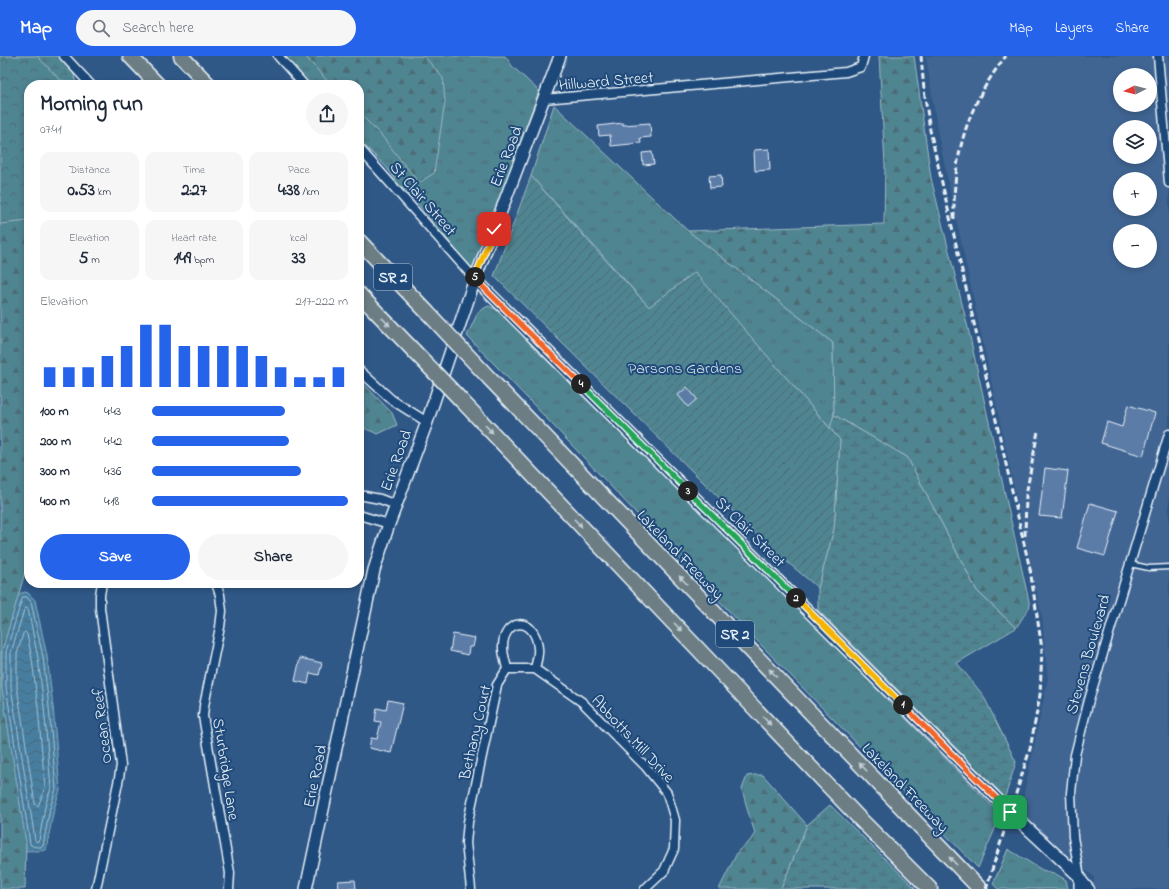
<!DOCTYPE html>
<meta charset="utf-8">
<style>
body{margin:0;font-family:"Indie Flower",sans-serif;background:#f6f6f7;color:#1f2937;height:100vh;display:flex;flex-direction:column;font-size:15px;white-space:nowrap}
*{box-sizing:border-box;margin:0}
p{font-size:13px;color:#747a83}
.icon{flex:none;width:22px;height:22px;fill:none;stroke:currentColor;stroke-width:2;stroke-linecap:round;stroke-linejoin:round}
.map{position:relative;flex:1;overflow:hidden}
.panel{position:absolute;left:24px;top:24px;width:340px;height:508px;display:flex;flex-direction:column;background:#fff;border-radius:16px;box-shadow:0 2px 6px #0003}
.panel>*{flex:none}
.needle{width:26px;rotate:264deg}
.buttons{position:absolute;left:1113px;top:12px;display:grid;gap:8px}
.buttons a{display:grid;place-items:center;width:44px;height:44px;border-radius:50%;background:#fff;box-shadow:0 2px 6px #0003;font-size:20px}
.pin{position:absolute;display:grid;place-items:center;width:34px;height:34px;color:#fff;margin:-17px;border-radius:8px;box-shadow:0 2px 6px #0006}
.km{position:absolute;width:20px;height:20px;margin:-10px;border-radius:50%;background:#222;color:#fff;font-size:11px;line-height:20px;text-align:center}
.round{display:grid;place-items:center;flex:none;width:42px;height:42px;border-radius:21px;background:#f6f6f7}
.head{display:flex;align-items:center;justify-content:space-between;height:68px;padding:0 16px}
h1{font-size:22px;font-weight:800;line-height:30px}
.metrics{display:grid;grid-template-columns:repeat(3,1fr);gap:6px;height:68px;padding:4px 16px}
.metrics div{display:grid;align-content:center;border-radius:10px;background:#f6f6f7;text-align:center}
.metrics b{font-size:17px;font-weight:800}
.metrics small{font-size:11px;font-weight:400}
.metrics p{font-size:11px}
.chart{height:112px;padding:8px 16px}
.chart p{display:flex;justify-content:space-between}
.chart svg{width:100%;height:72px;margin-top:4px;stroke:#2563eb;stroke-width:6}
.cta{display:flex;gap:8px;margin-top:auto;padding:8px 16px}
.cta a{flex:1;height:46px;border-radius:24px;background:#2563eb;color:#fff;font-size:16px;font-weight:800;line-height:46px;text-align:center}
.cta a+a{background:#f6f6f7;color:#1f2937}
ul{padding:0 16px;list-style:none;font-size:13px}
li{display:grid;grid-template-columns:64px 48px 1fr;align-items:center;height:30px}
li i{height:10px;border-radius:5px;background:#2563eb}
header{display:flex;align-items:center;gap:24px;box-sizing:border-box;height:56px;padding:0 20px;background:#2563eb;color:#fff}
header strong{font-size:19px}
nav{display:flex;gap:22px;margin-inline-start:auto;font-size:14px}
.search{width:280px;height:36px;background:#f6f6f7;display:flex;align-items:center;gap:10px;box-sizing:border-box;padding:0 14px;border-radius:22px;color:#747a83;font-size:15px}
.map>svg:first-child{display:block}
</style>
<header>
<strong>Map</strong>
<div class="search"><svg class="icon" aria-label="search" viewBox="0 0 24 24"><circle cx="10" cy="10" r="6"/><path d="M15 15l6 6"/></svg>Search here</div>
<nav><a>Map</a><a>Layers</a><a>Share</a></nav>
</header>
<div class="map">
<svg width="1169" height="833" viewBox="0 0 1169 833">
<defs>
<pattern id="grass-tufts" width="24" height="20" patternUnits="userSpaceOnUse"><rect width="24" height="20" fill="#508491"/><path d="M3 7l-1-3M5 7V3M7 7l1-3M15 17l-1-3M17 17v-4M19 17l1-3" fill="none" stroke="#4c6c75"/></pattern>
<pattern id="forest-firs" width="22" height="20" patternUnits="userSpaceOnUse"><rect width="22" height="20" fill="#508491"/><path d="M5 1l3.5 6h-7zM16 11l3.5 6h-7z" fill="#4c6c75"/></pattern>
<pattern id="wetland-marsh" width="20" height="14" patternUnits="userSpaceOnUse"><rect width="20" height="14" fill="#508491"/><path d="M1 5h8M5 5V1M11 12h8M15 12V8" fill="none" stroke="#4c6c75"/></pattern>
<pattern id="park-crowns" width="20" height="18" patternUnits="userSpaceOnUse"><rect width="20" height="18" fill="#508491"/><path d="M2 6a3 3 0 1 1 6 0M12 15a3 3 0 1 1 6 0" fill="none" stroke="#4c6c75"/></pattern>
<pattern id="garden-furrows" width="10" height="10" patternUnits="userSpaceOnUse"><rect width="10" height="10" fill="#508491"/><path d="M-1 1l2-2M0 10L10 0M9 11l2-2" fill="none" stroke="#4c6c75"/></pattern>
<pattern id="water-waves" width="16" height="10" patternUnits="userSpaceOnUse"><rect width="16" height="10" fill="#467ea0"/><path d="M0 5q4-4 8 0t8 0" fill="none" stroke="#466679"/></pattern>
</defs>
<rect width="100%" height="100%" fill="#305887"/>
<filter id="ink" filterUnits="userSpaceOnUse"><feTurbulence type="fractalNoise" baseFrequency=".025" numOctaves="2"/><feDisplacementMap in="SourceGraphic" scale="8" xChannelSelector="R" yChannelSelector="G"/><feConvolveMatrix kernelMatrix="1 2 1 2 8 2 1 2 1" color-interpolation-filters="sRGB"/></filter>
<g filter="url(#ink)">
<path fill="#406593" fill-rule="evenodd" d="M926,0H1169V833H1093L1094,821L1020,757L1048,623L1042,561L938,78ZM1120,19H1150V49H1120ZM1120,71H1150V101H1120ZM1120,123H1150V153H1120ZM1120,175H1150V205H1120Z"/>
<g fill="url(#grass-tufts)" stroke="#9cbac4">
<path d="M284,0H505L512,10L539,35L473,215L413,142L401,131L387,112L359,84V29H309Z"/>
<path d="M554,49L688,175L833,287L834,359L830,372L695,217L649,251L531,120Z"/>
<path d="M488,250L501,255L530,288L769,524L1001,759L978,812L764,592L530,345L467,280L478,256Z"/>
<path d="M1008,793L1042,814L1054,817L1066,824L1068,833H998L993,828Z"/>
</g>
<g fill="url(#forest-firs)" stroke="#9cbac4">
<path d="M305,0H424L443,22L445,46L434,117L419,127L381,79L359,57V29H331Z"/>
<path d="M879,0H914L931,122L968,272L1030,550L1016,572L977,535L907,401L834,359L833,287L688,175L884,168L885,109Z"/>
<path d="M0,19H35L76,27L78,29H29L16,142L29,166V503L2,595V632L26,786L25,833H0Z"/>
<path d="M359,323L392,357L397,369L378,378L366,373L359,366Z"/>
<path d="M754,719H763L807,769L781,833H719L738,795L750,785L755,777L748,756L742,733L747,720Z"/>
</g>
<g fill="url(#wetland-marsh)" stroke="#9cbac4">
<path d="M0,0H69L76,27L35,19Z"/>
<path d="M834,359L907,401L977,535L1016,572L957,607L983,639L1016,706L1005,741L818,554V532L834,473L840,384L830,372Z"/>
<path d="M830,749L916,833H781L807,769Z"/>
</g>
<path fill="url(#park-crowns)" stroke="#9cbac4" d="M0,0H37L65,29H29V165L0,168Z"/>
<path fill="url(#garden-furrows)" stroke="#9cbac4" d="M531,120L598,196L649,251L695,216L840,384L834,473L818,532L766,488L494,220Z"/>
<path fill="url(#water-waves)" stroke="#87acc3" d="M25,536L28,537L35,544L47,600L53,650L60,734L54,753L46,794C39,796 33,794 26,795V786L2,632V595L19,538Z"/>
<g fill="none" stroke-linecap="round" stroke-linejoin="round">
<g stroke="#a7c3d5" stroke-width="1">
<path d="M23,541H27L31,546L43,601L49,651L56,733L50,752L43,790C40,792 32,791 30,788L6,631V596Z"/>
<path d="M25,552L28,553L38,602L44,651L51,732L45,751L39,784L37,786L35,784L11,631V597Z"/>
<path d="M25,576L27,578L32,603L38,652L45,731L39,748L38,750L35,748L17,631V598L23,578Z"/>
</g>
</g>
<g fill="#5c7ba8" stroke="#e8f1f8">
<path d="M623,67V69L650,67L651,81L640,82L641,87L611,90L610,79L599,80L598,70Z"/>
<path d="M769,93L770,114L755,115L754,94Z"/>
<path d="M652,96L654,108L643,109L642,97Z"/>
<path d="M721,119L722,131L710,132L709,120Z"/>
<path d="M687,331L697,343L688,351L678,339Z"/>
<path d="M1128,349L1155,357L1143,400L1101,387L1107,366L1122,371Z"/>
<path d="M1045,412L1068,415L1062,462L1039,460Z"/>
<path d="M1090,447L1118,455L1105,500L1077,492Z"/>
<path d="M453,578L475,582L473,591H469L468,599L450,595Z"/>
<path d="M300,602L322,607L319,619L310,617L308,628L295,625Z"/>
<path d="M388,644L403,647L391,697L369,692L371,682L377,683L381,666L375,665L377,652L386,654Z"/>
<path d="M355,824L356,833H339L338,825Z"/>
</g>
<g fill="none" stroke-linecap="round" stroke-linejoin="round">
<defs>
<path id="lane" d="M1130,508L1149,512L1169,511"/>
<g id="street">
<path d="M64,0L91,29"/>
<path d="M278,0L304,29"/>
<path d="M1158,0L1169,127"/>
<path d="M544,43L846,16L861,11L864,0"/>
<path d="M359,92L475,223"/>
<path d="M359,314L392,344L427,366"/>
<path d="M359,439L380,443L396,449"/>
<path d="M359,459L389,468"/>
<path d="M216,527L220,539L222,555L220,571L204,650L203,660L230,817L229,833"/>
<path d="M507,613H535L582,646L646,711L667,737L675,764L674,793L664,815L645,833"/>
<path d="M96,833L119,722L121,709L100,552V539L102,527"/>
<path d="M471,833L466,787L468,766L497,629L507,613C506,607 503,599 503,592C502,563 535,558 538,592C539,599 536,607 535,613"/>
<path d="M1090,833L1080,821L1073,781L1071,737L1075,699L1089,644L1169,378"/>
</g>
<g id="secondary">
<path d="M475,223L1010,756L1080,821V833"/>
<path d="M306,833L374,514L389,468L427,366L475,223L560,0"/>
</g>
<g id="highway">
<path d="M130,0L158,29"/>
<path d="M181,0L209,29"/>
<path d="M359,185L427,256"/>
<path d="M359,238L414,295"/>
<path d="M490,323L980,833"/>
<path d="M462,345L858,761L930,833"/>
</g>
</defs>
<use href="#lane" stroke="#e8f1f8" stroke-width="7"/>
<use href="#street" stroke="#e8f1f8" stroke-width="11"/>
<use href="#secondary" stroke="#e8f1f8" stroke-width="14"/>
<use href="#highway" stroke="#e8f1f8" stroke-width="17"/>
<use href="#lane" stroke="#1f4a7a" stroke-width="4"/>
<use href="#street" stroke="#1f4a7a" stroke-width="8"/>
<use href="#secondary" stroke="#1f4a7a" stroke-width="11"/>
<use href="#highway" stroke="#6c7e84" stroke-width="14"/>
<g stroke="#e8f1f8" stroke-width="3" stroke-dasharray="6 3" stroke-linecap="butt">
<path d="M921,0L924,34L930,74L1031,518"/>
<path d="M954,163C953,99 966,51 1006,0"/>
<path d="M1025,480L1026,439L1038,375"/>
<path d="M986,833L1030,693L1040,639L1042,593L1030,513"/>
</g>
<defs>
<g id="highway-bridge">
<path d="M427,256L490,323"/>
<path d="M414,295L462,345"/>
</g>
</defs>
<use href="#highway-bridge" stroke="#e8f1f8" stroke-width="17" stroke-linecap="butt"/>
<use href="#highway-bridge" stroke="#6c7e84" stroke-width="14"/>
</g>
<defs><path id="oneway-solid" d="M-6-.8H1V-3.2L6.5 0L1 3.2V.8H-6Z"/></defs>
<g fill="#c3ced5">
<use href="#oneway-solid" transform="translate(386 266) rotate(46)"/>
<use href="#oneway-solid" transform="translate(489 373) rotate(46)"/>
<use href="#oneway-solid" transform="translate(578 467) rotate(46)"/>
<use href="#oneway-solid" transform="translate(683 524) rotate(-134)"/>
<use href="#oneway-solid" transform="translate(678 571) rotate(46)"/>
<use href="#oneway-solid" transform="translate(773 617) rotate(-134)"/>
<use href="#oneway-solid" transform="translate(767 665) rotate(46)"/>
<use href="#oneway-solid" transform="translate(863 711) rotate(-134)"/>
<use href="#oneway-solid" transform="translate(953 805) rotate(-134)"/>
</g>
</g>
<g fill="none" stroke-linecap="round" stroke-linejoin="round" filter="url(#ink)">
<defs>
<path id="split-1" d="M903,649L1010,756"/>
<path id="split-2" d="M796,542L903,649"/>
<path id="split-3" d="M688,435L796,542"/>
<path id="split-4" d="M581,328L688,435"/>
<path id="split-5" d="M475,221V223L581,328"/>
<path id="split-6" d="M475,221L494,173"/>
</defs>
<use href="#split-1" stroke="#fff" stroke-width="8"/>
<use href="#split-2" stroke="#fff" stroke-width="8"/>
<use href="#split-3" stroke="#fff" stroke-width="8"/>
<use href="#split-4" stroke="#fff" stroke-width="8"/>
<use href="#split-5" stroke="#fff" stroke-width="8"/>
<use href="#split-6" stroke="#fff" stroke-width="8"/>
<use href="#split-1" stroke="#f0652b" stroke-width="5"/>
<use href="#split-2" stroke="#f5b400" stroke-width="5"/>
<use href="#split-3" stroke="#22a559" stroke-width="5"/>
<use href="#split-4" stroke="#22a559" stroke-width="5"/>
<use href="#split-5" stroke="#f0652b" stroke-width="5"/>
<use href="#split-6" stroke="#f5b400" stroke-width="5"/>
</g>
<g text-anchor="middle" stroke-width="4" stroke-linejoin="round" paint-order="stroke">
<g fill="#1f4a7a" stroke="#acbfd2" stroke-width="1">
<rect x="374" y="208" width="38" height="26" rx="3"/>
<rect x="716" y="565" width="38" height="26" rx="3"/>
</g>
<g font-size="15" font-weight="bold" fill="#e8f1f8">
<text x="393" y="226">SR 2</text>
<text x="735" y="583">SR 2</text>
</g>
<g font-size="16" fill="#e8f1f8" stroke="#1f4a7a">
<text transform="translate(606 24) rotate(-5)" y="6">Hillward Street</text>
<text transform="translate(505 100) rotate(-69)" y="6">Erie Road</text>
<text transform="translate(424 142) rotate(49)" y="6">St Clair Street</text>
<text transform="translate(395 404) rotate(-70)" y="6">Erie Road</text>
<text transform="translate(751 475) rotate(45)" y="6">St Clair Street</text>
<text transform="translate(681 498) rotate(46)" y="6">Lakeland Freeway</text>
<text transform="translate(1087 598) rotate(-74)" y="6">Stevens Boulevard</text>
<text transform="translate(101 670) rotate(-97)" y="6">Ocean Reef</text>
<text transform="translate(474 676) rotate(-77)" y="6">Bethany Court</text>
<text transform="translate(634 682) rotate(47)" y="6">Abbotts Mill Drive</text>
<text transform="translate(227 713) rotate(81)" y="6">Sturbridge Lane</text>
<text transform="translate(314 720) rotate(-78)" y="6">Erie Road</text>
<text transform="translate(906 731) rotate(46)" y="6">Lakeland Freeway</text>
</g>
<g font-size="16" fill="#d1e1e9" stroke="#1f4a7a">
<text x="685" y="317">Parsons Gardens</text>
</g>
</g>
</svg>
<div class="buttons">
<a><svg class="needle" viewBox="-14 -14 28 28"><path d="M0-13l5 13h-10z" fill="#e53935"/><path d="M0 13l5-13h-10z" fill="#747a83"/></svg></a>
<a><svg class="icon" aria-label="layers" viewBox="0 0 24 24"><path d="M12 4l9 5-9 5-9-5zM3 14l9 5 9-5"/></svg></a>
<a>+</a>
<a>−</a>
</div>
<div class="pin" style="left:1010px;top:756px;background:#1e9e55"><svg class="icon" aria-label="arrive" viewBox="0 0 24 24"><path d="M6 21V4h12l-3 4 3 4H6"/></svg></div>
<div class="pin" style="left:494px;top:173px;background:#d93025"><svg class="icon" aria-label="check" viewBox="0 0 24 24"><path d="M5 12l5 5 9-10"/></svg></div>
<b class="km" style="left:903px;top:649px">1</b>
<b class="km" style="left:796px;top:542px">2</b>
<b class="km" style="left:688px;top:435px">3</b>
<b class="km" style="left:581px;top:328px">4</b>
<b class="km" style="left:475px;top:221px">5</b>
<section class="panel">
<div class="head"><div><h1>Morning run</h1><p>07:41</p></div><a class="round"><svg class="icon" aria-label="share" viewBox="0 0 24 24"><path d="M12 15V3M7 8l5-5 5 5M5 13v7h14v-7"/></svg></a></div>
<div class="metrics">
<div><p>Distance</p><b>0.53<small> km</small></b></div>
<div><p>Time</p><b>2:27</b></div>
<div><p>Pace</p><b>4:38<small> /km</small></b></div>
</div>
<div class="metrics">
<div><p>Elevation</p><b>5<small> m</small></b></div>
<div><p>Heart rate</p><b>149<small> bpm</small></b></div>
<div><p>kcal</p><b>33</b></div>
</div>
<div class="chart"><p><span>Elevation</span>217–222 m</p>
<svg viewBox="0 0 160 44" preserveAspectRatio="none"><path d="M5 44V32M15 44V32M25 44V32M35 44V25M45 44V19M55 44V6M65 44V6M75 44V19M85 44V19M95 44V19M105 44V19M115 44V25M125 44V32M135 44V38M145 44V38M155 44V32"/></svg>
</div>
<ul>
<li><b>100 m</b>4:43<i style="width:68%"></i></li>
<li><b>200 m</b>4:42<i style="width:70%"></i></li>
<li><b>300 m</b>4:36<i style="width:76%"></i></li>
<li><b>400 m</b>4:18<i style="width:100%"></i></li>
</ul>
<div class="cta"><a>Save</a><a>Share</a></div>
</section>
</div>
